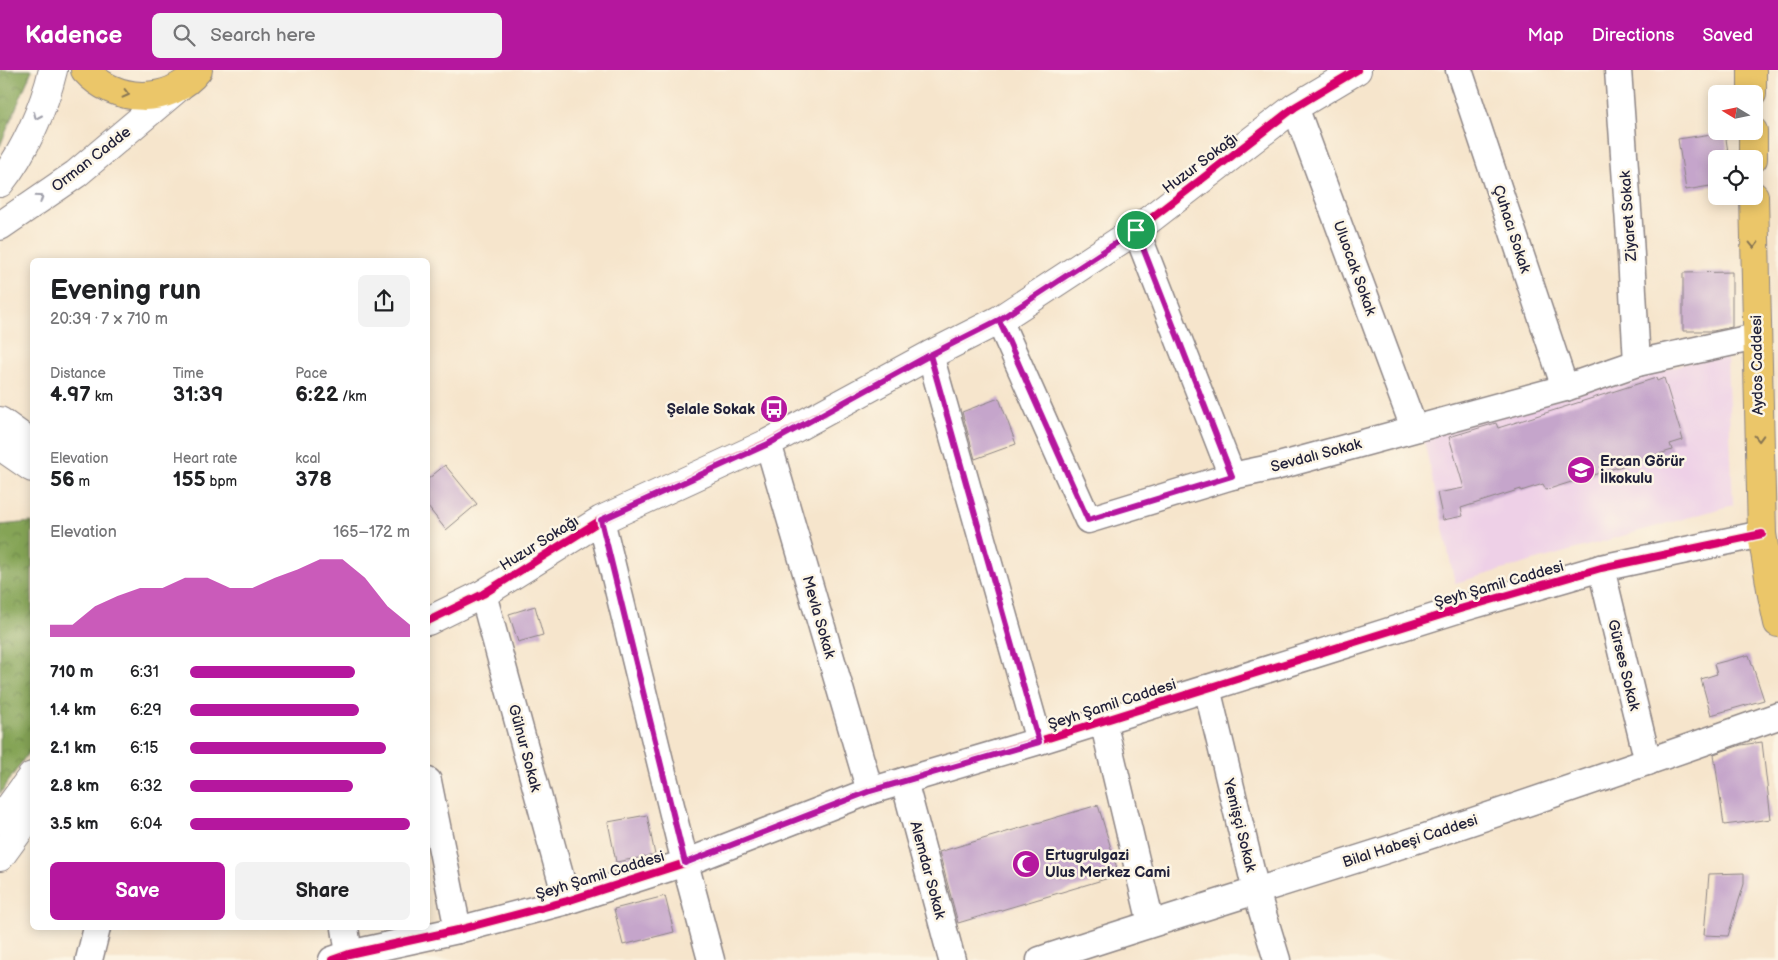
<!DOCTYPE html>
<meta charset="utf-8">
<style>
body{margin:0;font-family:"Balsamiq Sans",sans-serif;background:#f2f2f2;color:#202124;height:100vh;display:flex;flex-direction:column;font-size:19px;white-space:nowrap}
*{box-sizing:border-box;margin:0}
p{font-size:16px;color:#757577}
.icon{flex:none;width:28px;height:28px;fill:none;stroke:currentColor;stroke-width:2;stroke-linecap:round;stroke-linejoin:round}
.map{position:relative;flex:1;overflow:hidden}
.panel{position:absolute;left:30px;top:188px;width:400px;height:672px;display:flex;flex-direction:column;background:#fff;border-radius:8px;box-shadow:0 2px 12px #0003}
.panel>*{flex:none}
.needle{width:32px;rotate:280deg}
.tools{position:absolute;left:1708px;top:15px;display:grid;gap:10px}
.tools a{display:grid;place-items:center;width:55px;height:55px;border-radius:8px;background:#fff;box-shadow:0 2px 12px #0003;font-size:25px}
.pin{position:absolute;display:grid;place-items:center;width:42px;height:42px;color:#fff;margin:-21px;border:2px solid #fff;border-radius:50%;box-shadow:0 1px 5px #0007}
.round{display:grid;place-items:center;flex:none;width:52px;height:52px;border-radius:8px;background:#f2f2f2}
.head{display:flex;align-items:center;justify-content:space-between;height:85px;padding:0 20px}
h1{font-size:28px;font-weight:700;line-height:38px}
.figures{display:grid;grid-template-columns:repeat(3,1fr);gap:8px;height:85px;padding:5px 20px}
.figures div{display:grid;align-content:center}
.figures b{font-size:21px;font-weight:700}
.figures small{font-size:14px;font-weight:400}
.figures p{font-size:14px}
.chart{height:140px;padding:10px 20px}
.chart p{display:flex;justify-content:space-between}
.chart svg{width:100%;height:90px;margin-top:5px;fill:#b5179e;opacity:.7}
.primary-button{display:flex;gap:10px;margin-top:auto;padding:10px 20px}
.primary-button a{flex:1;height:58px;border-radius:8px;background:#b5179e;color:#fff;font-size:20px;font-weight:700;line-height:58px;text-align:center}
.primary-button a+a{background:#f2f2f2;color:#202124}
ul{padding:0 20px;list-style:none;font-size:16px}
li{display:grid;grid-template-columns:80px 60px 1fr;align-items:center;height:38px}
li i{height:12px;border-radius:6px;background:#b5179e}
header{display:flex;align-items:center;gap:30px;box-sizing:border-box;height:70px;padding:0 25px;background:#b5179e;color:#fff}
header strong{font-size:24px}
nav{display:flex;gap:28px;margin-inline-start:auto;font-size:18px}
.search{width:350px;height:45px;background:#f2f2f2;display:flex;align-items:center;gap:12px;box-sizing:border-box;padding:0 18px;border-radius:8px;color:#757577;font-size:19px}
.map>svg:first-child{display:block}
</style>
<header>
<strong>Kadence</strong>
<div class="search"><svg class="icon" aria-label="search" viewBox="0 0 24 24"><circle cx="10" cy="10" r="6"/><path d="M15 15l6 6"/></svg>Search here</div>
<nav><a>Map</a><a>Directions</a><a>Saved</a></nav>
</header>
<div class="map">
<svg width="1778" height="890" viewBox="0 0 1778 890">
<defs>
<pattern id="forest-crowns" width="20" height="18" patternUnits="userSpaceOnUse" patternTransform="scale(1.25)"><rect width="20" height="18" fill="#85a457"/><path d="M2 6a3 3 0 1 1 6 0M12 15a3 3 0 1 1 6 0" fill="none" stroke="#6c8549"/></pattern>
</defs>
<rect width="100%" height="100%" fill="#fcf5e5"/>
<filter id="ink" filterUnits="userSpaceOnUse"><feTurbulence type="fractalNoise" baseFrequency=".02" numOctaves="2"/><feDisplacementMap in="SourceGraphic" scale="10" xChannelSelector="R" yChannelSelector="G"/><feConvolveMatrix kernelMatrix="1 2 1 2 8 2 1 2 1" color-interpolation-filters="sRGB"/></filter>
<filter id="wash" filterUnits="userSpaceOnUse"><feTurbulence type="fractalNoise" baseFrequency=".0096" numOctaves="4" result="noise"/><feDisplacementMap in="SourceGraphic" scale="20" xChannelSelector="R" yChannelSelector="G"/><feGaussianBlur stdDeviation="1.12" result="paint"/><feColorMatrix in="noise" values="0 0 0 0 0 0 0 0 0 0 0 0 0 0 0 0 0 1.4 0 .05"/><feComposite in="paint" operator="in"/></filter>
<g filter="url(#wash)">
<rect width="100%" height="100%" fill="#f6e5cc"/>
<path fill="#eed0e7" d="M1719,284L1727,289L1733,435L1455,513L1423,366Z"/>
<g fill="url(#forest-crowns)" stroke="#546349">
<path d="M0,0H32L0,76Z"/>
<path d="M32,452V677L0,724V455Z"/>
</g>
<g id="blocks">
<g fill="#c5a5cb">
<path d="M1725,62L1729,89H1716V115L1686,120L1678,69Z"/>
<path d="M1732,202V257L1713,261H1683V203Z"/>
<path d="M1656,308L1657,311L1664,308L1683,370L1670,374L1672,380L1546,420L1543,414L1521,421V419L1461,438L1463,446L1443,450L1437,423L1464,418L1449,367L1496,353L1498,358Z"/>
<path d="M999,328L1016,374L975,389L962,342Z"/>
<path d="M445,395L477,434L446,460L428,437V409Z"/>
<path d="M535,536L543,565L518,572L509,544Z"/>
<path d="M1749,585L1764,630L1711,645L1701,609L1717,604L1714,594Z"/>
<path d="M1762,672L1771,749L1724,755L1714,684L1741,675Z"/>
<path d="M1098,735L1119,805L958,853L939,782Z"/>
<path d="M647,745L655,785L616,792L608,752Z"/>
<path d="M1744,803V814L1728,866L1704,865L1709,804Z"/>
<path d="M665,826L674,862L623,875L614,839Z"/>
</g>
</g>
</g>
<g filter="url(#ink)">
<use href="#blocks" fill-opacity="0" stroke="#8c8484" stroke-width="1"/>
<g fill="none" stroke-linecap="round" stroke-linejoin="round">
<defs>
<g id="minor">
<path d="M1459,0L1565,318"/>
<path d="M1618,0L1630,168L1637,293"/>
<path d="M1295,37L1414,358"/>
<path d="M1136,160L1232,406"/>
<path d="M999,250L1088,450L1232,406L1275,397L1565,318L1637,293L1756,267"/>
<path d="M930,285L1039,671"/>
<path d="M768,373L870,721"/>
<path d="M601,450L685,793L711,890"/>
<path d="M1601,498L1648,692"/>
<path d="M483,524L567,831"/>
<path d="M1207,618L1256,821L1277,890"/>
<path d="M1103,651L1151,853"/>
<path d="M428,711L458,860"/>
<path d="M904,711L952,890"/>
<path d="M345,858L349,884"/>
<path d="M89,890L97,858"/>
<path d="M332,890L349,884L458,860L567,831L685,793L870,721L1039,671L1460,539L1601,498L1762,464"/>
<path d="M1040,890C1155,852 1270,817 1386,780C1517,737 1648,692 1778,646"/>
</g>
<g id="tertiary">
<path d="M0,113C24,83 44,38 53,0"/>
<path d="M0,156L76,104L179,17"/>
<path d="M0,351L32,374"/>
<path d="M0,376L32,398"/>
<path d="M428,551L483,524L601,450L768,373L930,285L999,250L1136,160L1295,37L1357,0"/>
<path d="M0,750L32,706"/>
<path d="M0,787L32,743"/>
</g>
<g id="primary">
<path d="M85,0C114,33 170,36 198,0"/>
<path d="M1752,0V24"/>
<path d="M1753,61V89"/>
<path d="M1754,126L1762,464L1772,525L1778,553"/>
</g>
</defs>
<use href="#minor" stroke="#8c8484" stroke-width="29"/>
<use href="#tertiary" stroke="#8c8484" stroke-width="30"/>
<use href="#primary" stroke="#8c8484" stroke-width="30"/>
<use href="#minor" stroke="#fff" stroke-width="26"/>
<use href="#tertiary" stroke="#fff" stroke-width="28"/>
<use href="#primary" stroke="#ebc669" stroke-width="28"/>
<defs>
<g id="cycleway">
<path d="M428,551L483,524L601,450L768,373L930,285L999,250L1136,160L1295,37L1357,0"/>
<path d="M332,890L349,884L458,860L567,831L685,793L870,721L1039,671L1460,539L1601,498L1762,464"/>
</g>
</defs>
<use href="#cycleway" stroke="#fcf5e5" stroke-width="11"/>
<use href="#cycleway" stroke="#d6006c" stroke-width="8"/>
</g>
<defs><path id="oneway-chevron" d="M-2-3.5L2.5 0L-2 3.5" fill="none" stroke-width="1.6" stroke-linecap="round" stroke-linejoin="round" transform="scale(1.25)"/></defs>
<g stroke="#867452">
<use href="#oneway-chevron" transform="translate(126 24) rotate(14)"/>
<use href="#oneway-chevron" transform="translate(1754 175) rotate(89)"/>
<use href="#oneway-chevron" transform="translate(1759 368) rotate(88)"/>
</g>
<g stroke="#9c9ca7">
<use href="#oneway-chevron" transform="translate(37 46) rotate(114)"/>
<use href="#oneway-chevron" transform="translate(40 128) rotate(-34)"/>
</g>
</g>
<g fill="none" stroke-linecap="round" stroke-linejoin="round" filter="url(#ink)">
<defs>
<path id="route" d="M1136,160L999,250L930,285L768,374L601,450L685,793L870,721L1039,672L930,285L999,250L1088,450L1232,406L1136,160"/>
</defs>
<use href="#route" stroke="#fff" stroke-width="10"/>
<use href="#route" stroke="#b5179e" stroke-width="6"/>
</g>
<defs>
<symbol id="bus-disc" viewBox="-11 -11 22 22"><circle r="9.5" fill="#b5179e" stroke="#fcf5e5"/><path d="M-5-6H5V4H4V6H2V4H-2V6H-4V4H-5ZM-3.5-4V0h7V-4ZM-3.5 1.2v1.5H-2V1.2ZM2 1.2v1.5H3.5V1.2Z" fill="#fff"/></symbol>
<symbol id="school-disc" viewBox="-11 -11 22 22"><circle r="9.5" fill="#b5179e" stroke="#fcf5e5"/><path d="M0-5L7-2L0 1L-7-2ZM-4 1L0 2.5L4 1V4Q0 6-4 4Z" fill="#fff"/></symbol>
<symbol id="mosque-disc" viewBox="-11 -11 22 22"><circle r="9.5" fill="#b5179e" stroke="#fcf5e5"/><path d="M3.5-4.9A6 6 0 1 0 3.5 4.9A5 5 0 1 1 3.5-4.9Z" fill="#fff"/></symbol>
</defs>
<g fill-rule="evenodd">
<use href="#bus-disc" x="758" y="323" width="32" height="32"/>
<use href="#school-disc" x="1565" y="384" width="32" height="32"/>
<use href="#mosque-disc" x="1010" y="778" width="32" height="32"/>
</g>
<g text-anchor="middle" stroke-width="5" stroke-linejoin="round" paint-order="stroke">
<g font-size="15" fill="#22223b" stroke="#fcf5e5">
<text transform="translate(91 89) rotate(-38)" y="5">Orman Cadde</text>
<text transform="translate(1200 93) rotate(-37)" y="5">Huzur Sokağı</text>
<text transform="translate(1628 146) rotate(-94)" y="5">Ziyaret Sokak</text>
<text transform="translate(1512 159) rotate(72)" y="5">Çuhacı Sokak</text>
<text transform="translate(1355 198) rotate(70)" y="5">Uluocak Sokak</text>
<text transform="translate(1757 295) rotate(-91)" y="5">Aydos Caddesi</text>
<text transform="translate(1316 385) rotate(-15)" y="5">Sevdalı Sokak</text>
<text transform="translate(539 473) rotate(-32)" y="5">Huzur Sokağı</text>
<text transform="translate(1499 514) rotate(-16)" y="5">Şeyh Şamil Caddesi</text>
<text transform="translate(819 547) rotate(74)" y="5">Mevla Sokak</text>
<text transform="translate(1624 595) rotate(76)" y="5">Gürses Sokak</text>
<text transform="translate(1112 634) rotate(-18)" y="5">Şeyh Şamil Caddesi</text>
<text transform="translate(525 678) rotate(75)" y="5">Gülnur Sokak</text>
<text transform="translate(1240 755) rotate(76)" y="5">Yemişçi Sokak</text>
<text transform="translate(1410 771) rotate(-18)" y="5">Bilal Habeşi Caddesi</text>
<text transform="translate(928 800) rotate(75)" y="5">Alemdar Sokak</text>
<text transform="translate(600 805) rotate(-17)" y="5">Şeyh Şamil Caddesi</text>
</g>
<g font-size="15" font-weight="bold" fill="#22223b" stroke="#fcf5e5" text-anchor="start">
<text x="755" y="344" text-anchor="end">Şelale Sokak</text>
<text x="1600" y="396">Ercan Görür<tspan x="1600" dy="17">İlkokulu</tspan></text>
<text x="1045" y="790">Ertugrulgazi<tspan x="1045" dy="17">Ulus Merkez Cami</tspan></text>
</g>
</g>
</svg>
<div class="tools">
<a><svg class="needle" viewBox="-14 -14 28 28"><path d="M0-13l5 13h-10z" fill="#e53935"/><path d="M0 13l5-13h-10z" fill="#757577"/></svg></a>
<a><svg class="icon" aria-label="locate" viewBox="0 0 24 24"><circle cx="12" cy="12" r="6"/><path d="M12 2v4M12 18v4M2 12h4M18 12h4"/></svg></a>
</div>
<div class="pin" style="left:1136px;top:160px;background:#1e9e55"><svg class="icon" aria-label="arrive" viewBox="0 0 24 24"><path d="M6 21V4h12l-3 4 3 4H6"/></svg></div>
<section class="panel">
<div class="head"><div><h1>Evening run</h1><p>20:39 · 7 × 710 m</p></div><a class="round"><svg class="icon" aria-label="share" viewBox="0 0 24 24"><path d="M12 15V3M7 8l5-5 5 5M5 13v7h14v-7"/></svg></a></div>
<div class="figures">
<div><p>Distance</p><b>4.97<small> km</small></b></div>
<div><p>Time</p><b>31:39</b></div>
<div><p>Pace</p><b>6:22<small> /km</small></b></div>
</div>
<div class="figures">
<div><p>Elevation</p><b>56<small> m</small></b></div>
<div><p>Heart rate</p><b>155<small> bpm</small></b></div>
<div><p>kcal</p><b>378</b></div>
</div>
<div class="chart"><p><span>Elevation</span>165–172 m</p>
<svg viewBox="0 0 160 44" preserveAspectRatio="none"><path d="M0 44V38L10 38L20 29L30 24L40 20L50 20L60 15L70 15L80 20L90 20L100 15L110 11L120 6L130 6L140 15L150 29L160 38V44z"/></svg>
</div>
<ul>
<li><b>710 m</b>6:31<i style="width:75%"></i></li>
<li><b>1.4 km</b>6:29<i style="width:77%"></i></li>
<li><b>2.1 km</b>6:15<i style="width:89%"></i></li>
<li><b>2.8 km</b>6:32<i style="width:74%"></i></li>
<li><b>3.5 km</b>6:04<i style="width:100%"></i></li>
</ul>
<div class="primary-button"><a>Save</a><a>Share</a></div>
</section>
</div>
